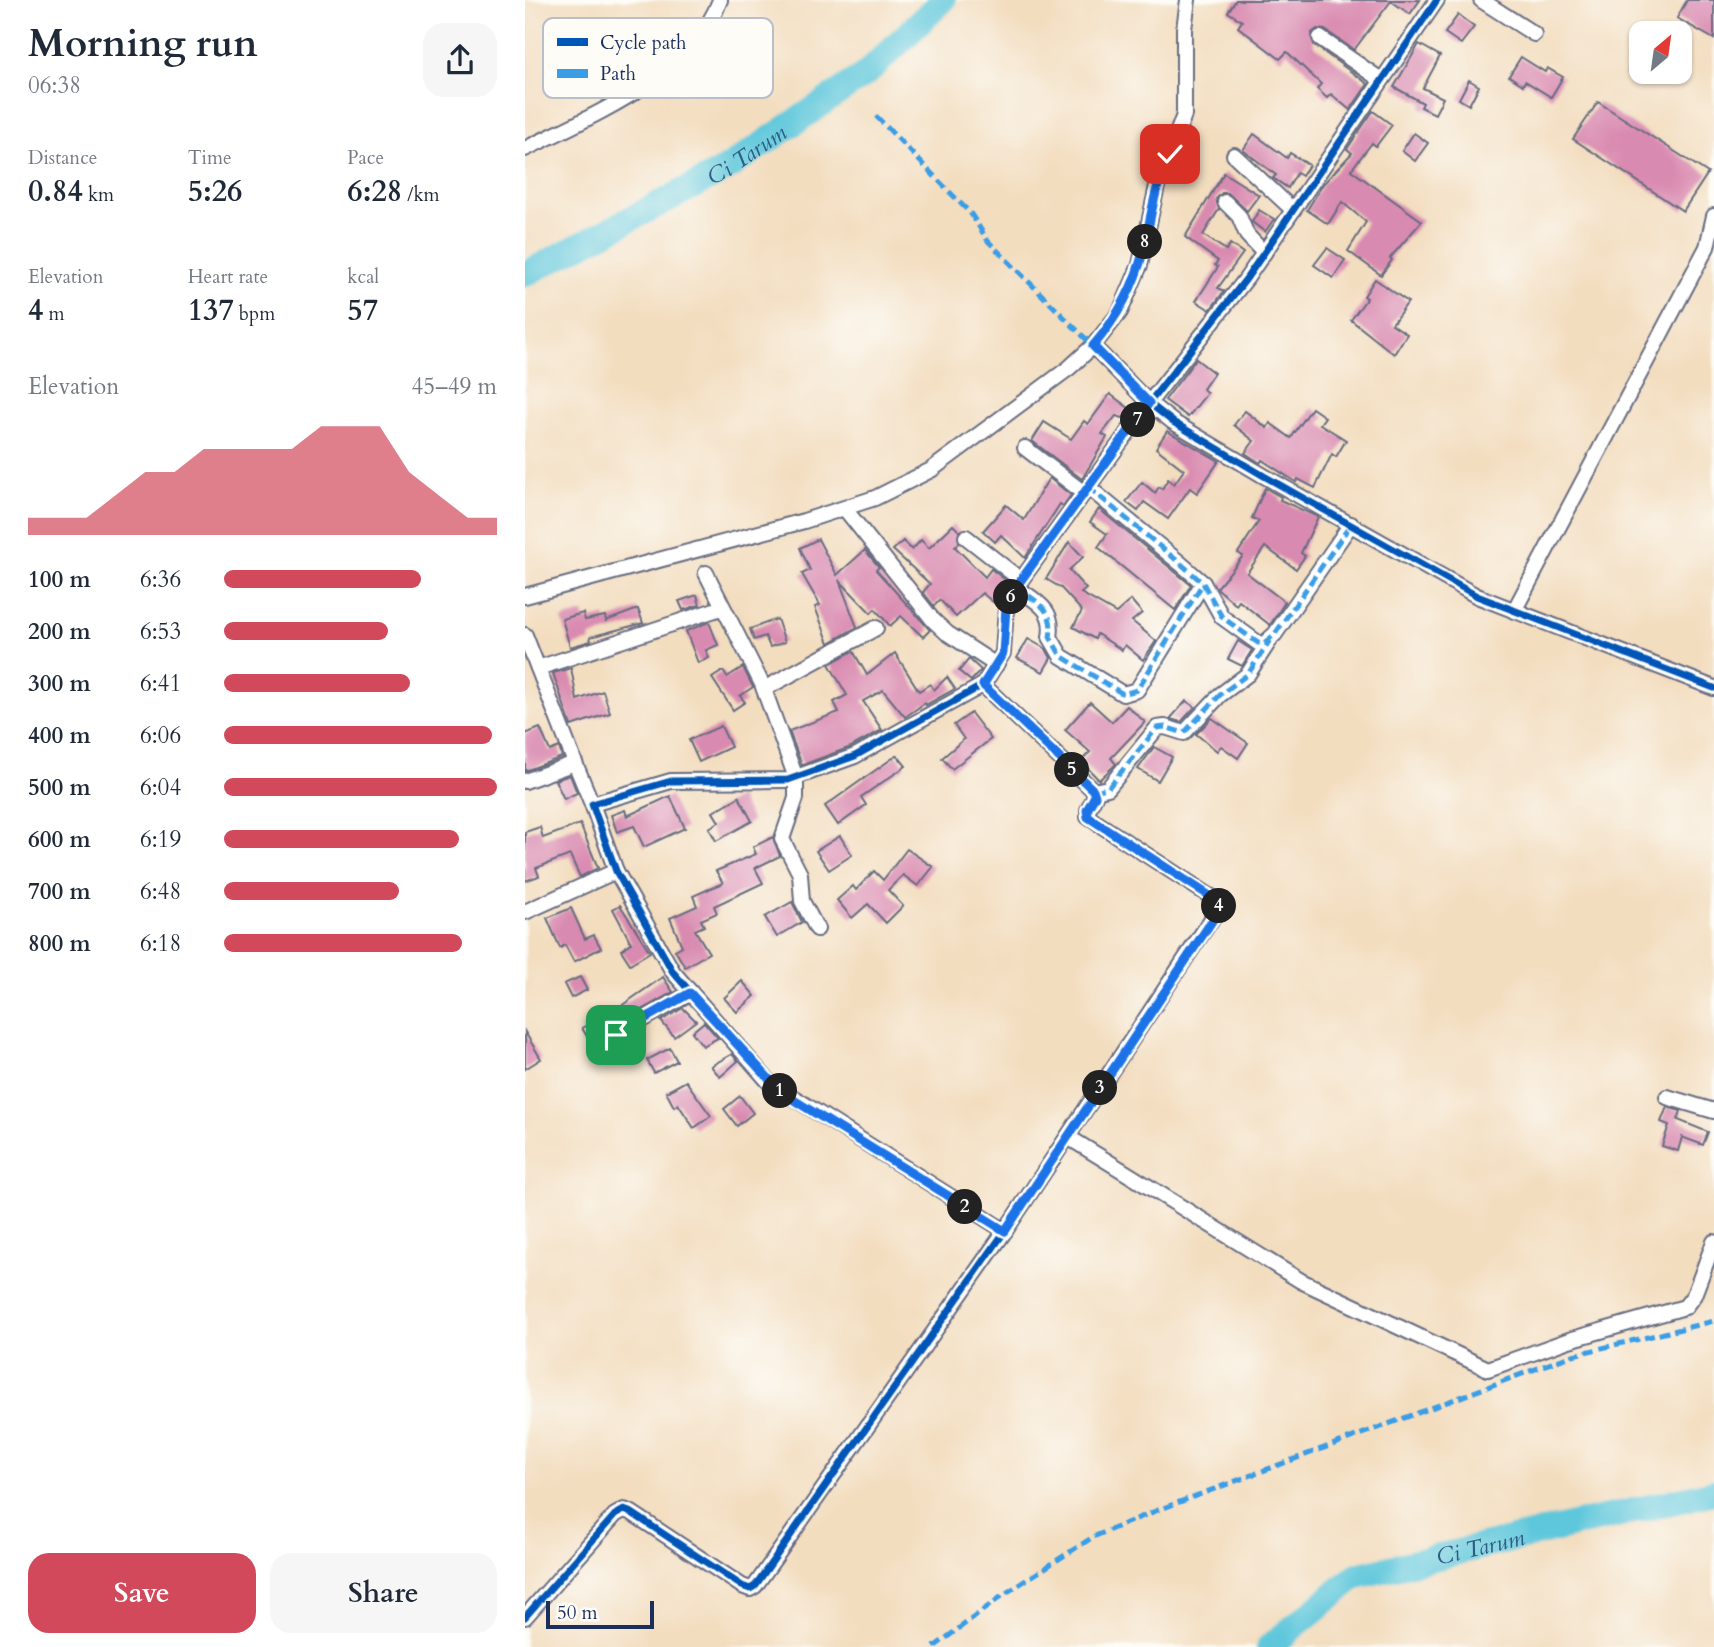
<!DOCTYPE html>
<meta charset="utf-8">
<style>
body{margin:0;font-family:Cardo,serif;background:#f6f6f7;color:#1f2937;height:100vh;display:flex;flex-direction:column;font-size:26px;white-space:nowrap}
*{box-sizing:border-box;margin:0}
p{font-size:23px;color:#747a83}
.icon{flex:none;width:38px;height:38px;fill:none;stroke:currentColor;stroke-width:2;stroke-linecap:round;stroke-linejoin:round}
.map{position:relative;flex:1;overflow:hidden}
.sheet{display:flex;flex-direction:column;background:#fff;width:525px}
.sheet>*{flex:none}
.needle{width:46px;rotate:29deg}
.fabs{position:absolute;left:1104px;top:21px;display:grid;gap:14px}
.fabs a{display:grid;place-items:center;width:63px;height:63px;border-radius:14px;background:#fff;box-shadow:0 2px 5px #0004;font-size:35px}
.scale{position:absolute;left:21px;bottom:18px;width:108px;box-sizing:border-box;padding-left:7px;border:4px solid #1b2f5e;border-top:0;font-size:19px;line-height:24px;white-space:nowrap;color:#1b2f5e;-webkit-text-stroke:5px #fdfcf7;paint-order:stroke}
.pin{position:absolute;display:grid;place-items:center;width:60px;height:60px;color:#fff;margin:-30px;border-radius:14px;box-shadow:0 4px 10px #0006}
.km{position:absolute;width:35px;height:35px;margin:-18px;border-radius:50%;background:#222;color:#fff;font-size:19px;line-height:35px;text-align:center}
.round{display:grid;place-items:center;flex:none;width:74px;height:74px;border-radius:21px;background:#f6f6f7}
.head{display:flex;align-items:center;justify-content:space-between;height:119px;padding:0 28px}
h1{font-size:38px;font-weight:800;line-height:52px}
.figures{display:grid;grid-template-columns:repeat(3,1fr);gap:10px;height:119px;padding:7px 28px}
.figures div{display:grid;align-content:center}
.figures b{font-size:30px;font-weight:800}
.figures small{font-size:19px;font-weight:400}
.figures p{font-size:19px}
.chart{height:196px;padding:14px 28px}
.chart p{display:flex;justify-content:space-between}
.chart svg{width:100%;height:126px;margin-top:7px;fill:#d1495b;opacity:.7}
.cta{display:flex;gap:14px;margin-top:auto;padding:14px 28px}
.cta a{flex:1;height:80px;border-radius:21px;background:#d1495b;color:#fff;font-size:28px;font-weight:800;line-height:80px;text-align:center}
.cta a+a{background:#f6f6f7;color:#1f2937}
ul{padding:0 28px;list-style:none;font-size:23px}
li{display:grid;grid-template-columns:112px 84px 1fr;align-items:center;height:52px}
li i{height:18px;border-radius:9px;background:#d1495b}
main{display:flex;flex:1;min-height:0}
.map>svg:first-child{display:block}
</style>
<main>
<section class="sheet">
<div class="head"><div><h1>Morning run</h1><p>06:38</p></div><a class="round"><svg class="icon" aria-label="share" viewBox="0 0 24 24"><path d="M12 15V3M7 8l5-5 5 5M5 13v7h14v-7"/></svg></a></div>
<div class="figures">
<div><p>Distance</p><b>0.84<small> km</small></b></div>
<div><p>Time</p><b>5:26</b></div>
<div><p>Pace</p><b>6:28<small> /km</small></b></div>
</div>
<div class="figures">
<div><p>Elevation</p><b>4<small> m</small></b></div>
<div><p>Heart rate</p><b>137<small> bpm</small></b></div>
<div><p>kcal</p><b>57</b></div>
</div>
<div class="chart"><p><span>Elevation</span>45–49 m</p>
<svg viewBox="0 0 160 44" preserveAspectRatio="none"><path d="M0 44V38L10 38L20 38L30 30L40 22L50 22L60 14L70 14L80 14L90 14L100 6L110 6L120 6L130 22L140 30L150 38L160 38V44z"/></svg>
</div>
<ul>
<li><b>100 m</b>6:36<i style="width:72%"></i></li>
<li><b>200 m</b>6:53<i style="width:60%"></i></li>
<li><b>300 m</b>6:41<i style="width:68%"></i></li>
<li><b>400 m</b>6:06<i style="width:98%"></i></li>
<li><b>500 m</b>6:04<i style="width:100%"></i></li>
<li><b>600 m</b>6:19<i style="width:86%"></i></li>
<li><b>700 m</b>6:48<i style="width:64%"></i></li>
<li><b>800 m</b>6:18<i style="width:87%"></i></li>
</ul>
<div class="cta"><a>Save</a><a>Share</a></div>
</section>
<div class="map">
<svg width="1189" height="1647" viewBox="0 0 1189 1647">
<rect width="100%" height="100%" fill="#fdfcf7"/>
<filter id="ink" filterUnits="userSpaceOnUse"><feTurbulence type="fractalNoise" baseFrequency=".0143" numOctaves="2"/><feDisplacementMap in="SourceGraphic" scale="14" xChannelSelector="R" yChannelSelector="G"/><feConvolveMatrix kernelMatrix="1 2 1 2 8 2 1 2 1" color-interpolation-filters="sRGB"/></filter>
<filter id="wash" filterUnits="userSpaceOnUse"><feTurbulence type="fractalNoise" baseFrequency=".00686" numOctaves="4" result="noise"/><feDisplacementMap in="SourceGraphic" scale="28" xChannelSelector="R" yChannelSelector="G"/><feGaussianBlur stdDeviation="1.57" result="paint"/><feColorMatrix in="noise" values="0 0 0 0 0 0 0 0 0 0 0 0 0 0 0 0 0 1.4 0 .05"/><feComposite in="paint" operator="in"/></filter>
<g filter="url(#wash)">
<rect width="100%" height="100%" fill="#f3ddbf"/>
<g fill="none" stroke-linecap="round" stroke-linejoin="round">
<g stroke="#5fc7db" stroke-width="26">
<path id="s1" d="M0,274L201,169L342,73L418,0"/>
<path id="s2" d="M744,1647L831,1576L1189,1492"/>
</g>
</g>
<g id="blocks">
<g fill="#d98ab0">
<path d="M711,0H895L885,14L866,1L829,50L800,30L792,29L787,33L789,45L843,84L825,110L806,94L802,98L792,89L796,84L762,52L755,59L713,27L717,21L703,12Z"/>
<path d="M1162,0H1189V39L1152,18Z"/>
<path d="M933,15L949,27L936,44L920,33Z"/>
<path d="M894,44L915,56L898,88L918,98L910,114L896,107L898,103L869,87Z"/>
<path d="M1116,49V79L1104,71Z"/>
<path d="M996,57L1020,72L1022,68L1038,77L1026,97L1000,81L998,85L984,76Z"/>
<path d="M944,80L954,86L944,105L934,99Z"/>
<path d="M1073,102L1183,173L1158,211L1048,139Z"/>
<path d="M848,111L867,125L851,146L847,143L826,170L897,221L865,258L867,260L856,275L823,251L841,222L817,202L803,224L782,210L798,184L827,153L822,149Z"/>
<path d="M889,133L903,143L890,161L877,151Z"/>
<path d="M729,134L762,158L765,153L784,165L777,176L772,173L763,188L748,178L751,175L718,150Z"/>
<path d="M699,173L734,195L722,211L703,193H697L691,199L694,209L678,235L701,250L705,244L718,253L693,288L699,291L685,310L671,301L693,267L690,265L693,261L660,237Z"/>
<path d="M734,210L749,219L740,232L727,222Z"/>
<path d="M802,248L820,260L808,278L789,265Z"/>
<path d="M850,279L883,302L867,324L882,334L869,354L826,320L842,298L839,296Z"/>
<path d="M671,359L689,373L678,389L682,393L663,417L640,400Z"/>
<path d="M585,394L605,409L598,418L591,416L577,434L582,437L557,479L507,441L519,422L546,439L559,421L563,424Z"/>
<path d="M787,408L800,417L795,424L821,440L811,457L807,454L790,488L773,479L771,482L737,460L735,463L720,453L729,441L709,425L720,411L742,428L745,423L766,438Z"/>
<path d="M642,431L694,461L672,493L665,488L643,519L619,502L613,511L601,502L617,482L630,493L634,487L637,489L643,479L649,484L659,470L631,448Z"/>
<path d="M524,478L546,495L538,506L535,504L500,558L476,535L470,542L458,531L481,505L499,520Z"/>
<path d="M740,488L756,497L755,500L793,517L776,553L780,556L771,569L740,547L722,573L760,602L745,625L714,601L711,605L692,588L718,556L713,553L734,521L727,518Z"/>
<path d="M574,509L666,585L650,610L573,547L582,534L565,522Z"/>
<path d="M428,525L434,531V543L430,547L460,577L466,569L483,582L468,602L457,593L431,617L415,600L409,606L398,592L405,584L368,550L378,541L387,550L396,540L404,548Z"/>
<path d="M293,539L312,575L340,550L354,567L351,570L405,630L398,637L376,616L365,626L350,609L346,613L314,580L332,627L304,643L290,607L295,605L277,574L285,570L275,548Z"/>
<path d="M544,542L558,557L544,570L561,589L556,593L591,613L606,600L617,613L607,621L631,641L618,660L600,645L597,650L572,634L570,639L548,627L557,611L536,588L521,579Z"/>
<path d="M172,595L175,605L158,610L154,601Z"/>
<path d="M113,609L118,623L65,637L66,641L45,647L37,619L58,613L60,620L80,616L81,621Z"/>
<path d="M252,619L260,642L245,647L240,636L229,640L225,629Z"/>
<path d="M184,622L193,645L181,650L184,658L173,663L161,631Z"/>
<path d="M503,639L521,649L526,658L518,672L492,658Z"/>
<path d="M713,641L727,650L717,666L703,659Z"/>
<path d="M328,651L342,675L370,653L394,691L405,684L409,690L422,677L430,689L401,705L400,703L380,717L358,690L338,701L357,730L326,747L277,765L264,731L314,712L309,702L322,695L304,664Z"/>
<path d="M444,659L456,670L446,681L434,671Z"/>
<path d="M218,667L228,687L215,696L220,702L208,710L187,678L198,671L202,677Z"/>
<path d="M46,668L52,700L78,691L85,713L46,726L28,673Z"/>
<path d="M661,701L670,707L656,722L645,719Z"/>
<path d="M565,702L587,722L602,706L620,722L586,758L591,764L574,780L556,761L565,752L540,730Z"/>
<path d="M446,713L466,739L427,769L417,758L439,739L429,725Z"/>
<path d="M687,718L723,743L713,758L696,746L692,751L671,734Z"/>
<path d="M196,726L206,747L174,762L164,740Z"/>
<path d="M15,728L25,751L34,747L37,757L0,771V734Z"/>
<path d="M629,747L647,757L633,781L613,769Z"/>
<path d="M372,755L381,766L336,797L341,805L313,825L300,806Z"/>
<path d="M45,775L52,793L39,799L30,780Z"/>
<path d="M145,796L160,828L119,847L109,826L92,832L86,815L100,810L102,816Z"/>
<path d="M214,797L227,821L191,841L184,828L194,822L188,812Z"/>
<path d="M55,824L73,868L55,877L45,855L11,868L14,876L0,881V832L15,827L18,838Z"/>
<path d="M315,836L327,855L304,870L291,851Z"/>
<path d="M248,837L255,856L230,868L238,883L189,906L192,913L176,920L179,926L170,930L184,953L160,967L150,950L157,946L145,918L172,906L168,896L198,883L191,871L231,854L228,847Z"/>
<path d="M382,849L408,867L393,886L378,875L363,890L378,906L361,923L343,904L327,918L312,900L328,886L331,890L349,871L358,880Z"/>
<path d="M267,902L277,922L252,937L240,917Z"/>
<path d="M95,905L125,952L105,964L96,950L106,943L88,909Z"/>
<path d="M46,908L60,939L69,935L76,948L49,962L40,945L35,948L22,918Z"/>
<path d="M55,977L62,990L46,998L39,984Z"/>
<path d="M138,977L148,992L86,1027L82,1036L67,1045L57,1028L86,1013Z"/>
<path d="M217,981L230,996L212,1012L199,998Z"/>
<path d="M158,1008L171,1021L149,1037L136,1021Z"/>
<path d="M179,1022L193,1038L178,1046L167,1032Z"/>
<path d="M0,1032L16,1059L0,1069Z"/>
<path d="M145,1048L152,1061L129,1073L122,1060Z"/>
<path d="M207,1054L213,1061L195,1077L186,1066Z"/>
<path d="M161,1081L186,1116L169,1128L153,1104L149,1107L141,1092Z"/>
<path d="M215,1096L228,1113L212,1126L199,1109Z"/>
<path d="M1142,1107L1156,1111L1153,1120L1183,1132L1178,1145L1157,1137L1153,1151L1137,1146L1144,1125L1136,1122Z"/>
</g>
</g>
</g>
<g filter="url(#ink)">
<use href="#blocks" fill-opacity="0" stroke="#676c80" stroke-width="2"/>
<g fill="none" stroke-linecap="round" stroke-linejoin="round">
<defs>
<g id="minor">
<path d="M912,0L721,279L624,403L648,422L739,476L952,596L1189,688"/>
<path d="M956,0L1009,34"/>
<path d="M795,38L856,80"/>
<path d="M0,149C68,115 167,76 195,0"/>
<path d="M709,155L767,209"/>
<path d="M700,202L714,216L722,235L739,253"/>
<path d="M500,448L559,493"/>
<path d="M563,487L655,563L678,583L697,617L733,643L739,644L750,634L826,524"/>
<path d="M320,509L408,620L422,633L471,665"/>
<path d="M441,537L496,580"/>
<path d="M181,573L237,684L271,778V798L257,839L275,874L277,901L292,929"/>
<path d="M491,587C512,602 530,609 525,637L536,656L598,694L612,690L678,583"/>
<path d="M0,596L279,521L350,498L406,470L544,368L568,346L595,312L615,265L632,186L659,115V29L663,0"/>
<path d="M989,611L1182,247L1189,216"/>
<path d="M0,635L50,763L0,781"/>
<path d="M13,668L196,608"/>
<path d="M458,685L568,790L570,796L563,810V817L688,898L694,908L480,1231"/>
<path d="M239,689L351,628"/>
<path d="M50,763L67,804"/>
<path d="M569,791L583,788L632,728L640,727L659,733L695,695L723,674L745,640"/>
<path d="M0,912L91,871"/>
<path d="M91,1035L165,993"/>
<path d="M1142,1097L1189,1111"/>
<path d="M543,1137L776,1281L963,1369L1044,1340L1160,1307L1169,1295L1189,1242"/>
<path d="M0,1617L90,1515L99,1510L107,1513L217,1586L225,1589L230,1586L480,1231L244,1082L148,972L91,871L67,804L146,781L263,780L330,756L458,685L478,653L481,608L491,587L624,403L568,346"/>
</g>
</defs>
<use href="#minor" stroke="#676c80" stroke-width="18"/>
<use href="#minor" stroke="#fff" stroke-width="14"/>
<g stroke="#3b9de6" stroke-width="5" stroke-dasharray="10 5" stroke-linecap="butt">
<path d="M351,116L446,214L463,241L568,346"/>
<path d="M563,487L655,563L678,583L697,617L733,643L739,644L750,634L826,524"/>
<path d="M491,587C512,602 530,609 525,637L536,656L598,694L612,690L678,583"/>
<path d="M569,791L583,788L632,728L640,727L659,733L695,695L723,674L745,640"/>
<path d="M409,1647L481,1593L568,1537L628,1512L1048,1355L1189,1321"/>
</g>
<defs>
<g id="cycleway">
<path d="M912,0L721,279L624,403L648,422L739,476L952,596L1189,688"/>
<path d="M0,1617L90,1515L99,1510L107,1513L217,1586L225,1589L230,1586L480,1231L244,1082L148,972L91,871L67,804L146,781L263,780L330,756L458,685L478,653L481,608L491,587L624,403L568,346"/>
</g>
</defs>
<use href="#cycleway" stroke="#fdfcf7" stroke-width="11"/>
<use href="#cycleway" stroke="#0057b8" stroke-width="7"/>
</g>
</g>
<g fill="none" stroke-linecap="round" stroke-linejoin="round" filter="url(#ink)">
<defs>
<path id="route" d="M91,1035L165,993L256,1092L480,1231L693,912L694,904L688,898L563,817L562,810L570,796L568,790L458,685L478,653L481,608L491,587L624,403L568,346C592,318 609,288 618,252C626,219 629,186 645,154"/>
</defs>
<use href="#route" stroke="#fff" stroke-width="14"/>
<use href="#route" stroke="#1a73e8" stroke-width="9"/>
</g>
<g text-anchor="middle" stroke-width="6" stroke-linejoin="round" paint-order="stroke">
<g font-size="23" font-style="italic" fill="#2f5d84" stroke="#fdfcf7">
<text dy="8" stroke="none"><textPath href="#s1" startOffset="252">Ci Tarum</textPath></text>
<text dy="8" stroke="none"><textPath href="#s2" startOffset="240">Ci Tarum</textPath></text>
</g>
</g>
<rect x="18" y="18" width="230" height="80" rx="10" fill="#fdfcf7" stroke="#b9bec9" stroke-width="2"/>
<rect x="32" y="38" width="31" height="8" fill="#0057b8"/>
<rect x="32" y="69" width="31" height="9" fill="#3b9de6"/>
<g font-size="19" fill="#1b2f5e">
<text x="75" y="49">Cycle path</text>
<text x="75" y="80">Path</text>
</g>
</svg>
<div class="fabs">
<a><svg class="needle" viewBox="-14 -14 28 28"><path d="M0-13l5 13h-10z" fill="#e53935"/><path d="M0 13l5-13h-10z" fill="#747a83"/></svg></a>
</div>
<div class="scale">50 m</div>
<div class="pin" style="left:91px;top:1035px;background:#1e9e55"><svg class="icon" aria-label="arrive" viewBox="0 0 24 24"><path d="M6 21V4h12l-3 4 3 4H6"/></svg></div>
<div class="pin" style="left:645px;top:154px;background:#d93025"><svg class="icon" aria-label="check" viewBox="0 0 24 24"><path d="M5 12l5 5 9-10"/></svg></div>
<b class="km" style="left:255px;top:1091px">1</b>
<b class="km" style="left:440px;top:1207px">2</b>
<b class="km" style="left:575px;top:1088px">3</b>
<b class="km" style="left:694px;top:906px">4</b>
<b class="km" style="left:547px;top:770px">5</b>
<b class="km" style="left:486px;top:597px">6</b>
<b class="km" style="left:613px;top:420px">7</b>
<b class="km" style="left:620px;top:242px">8</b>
</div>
</main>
